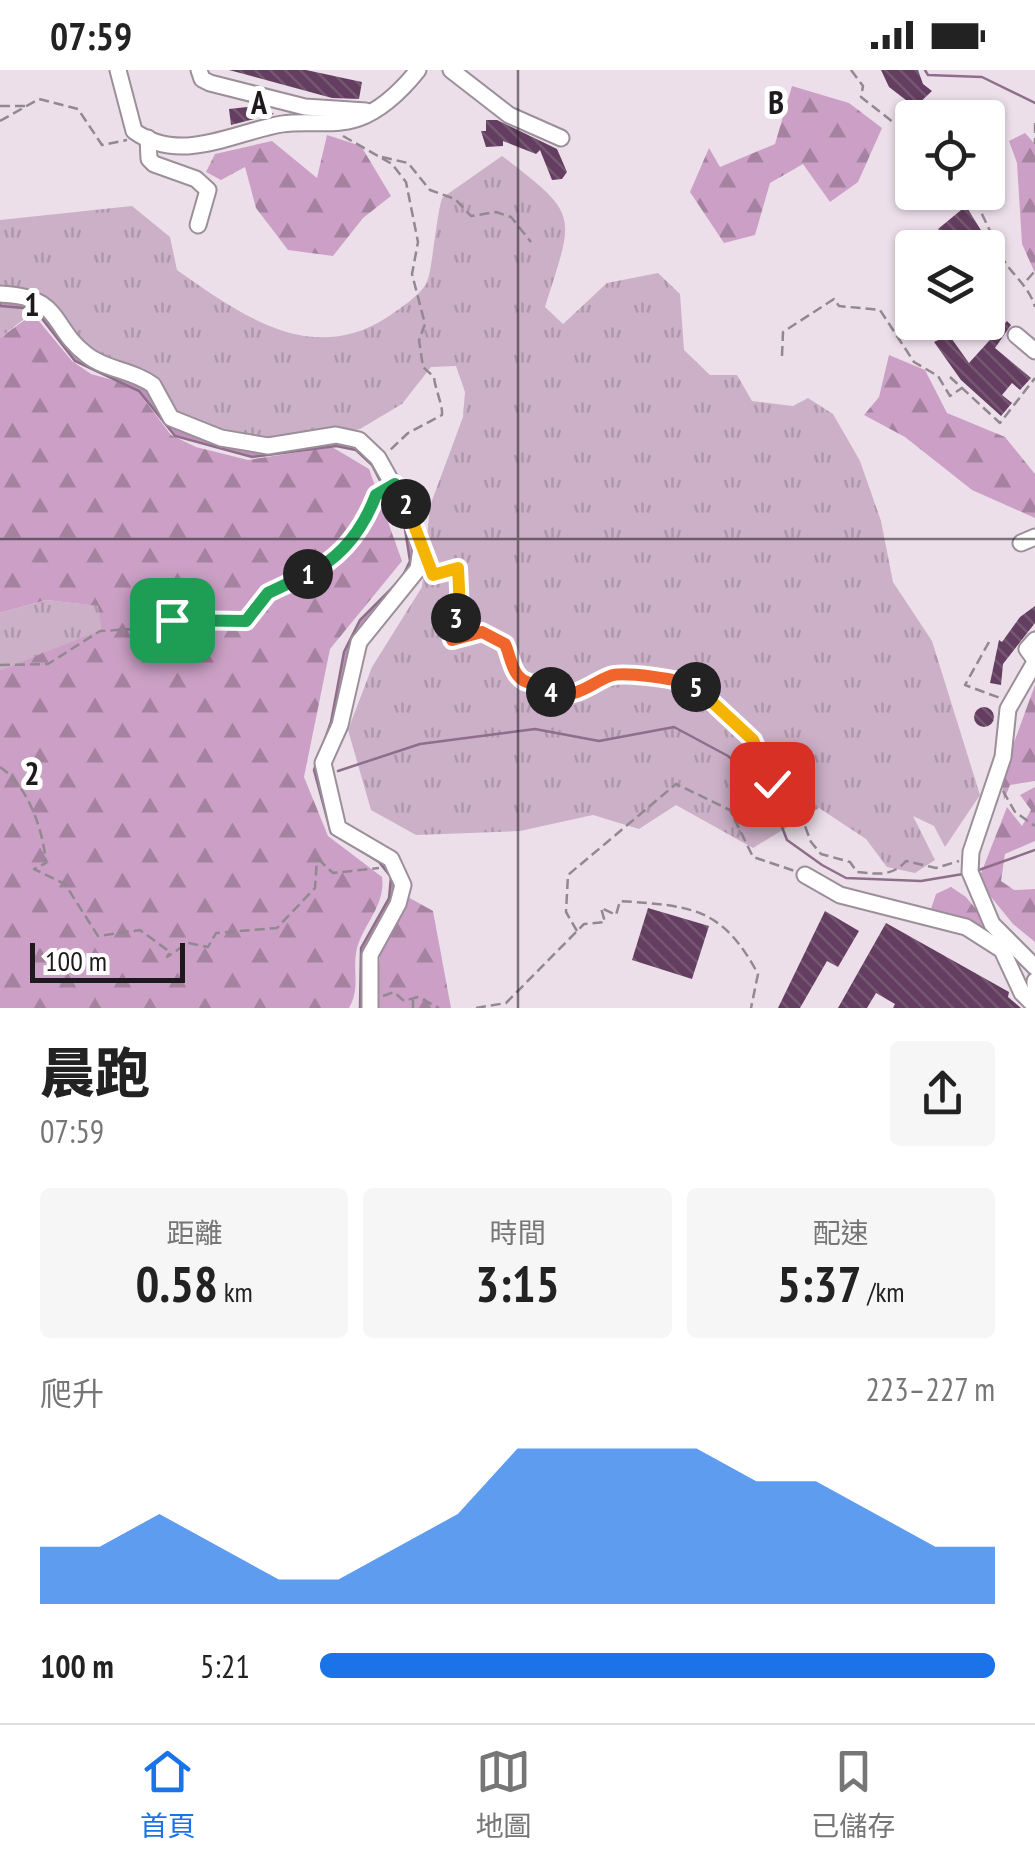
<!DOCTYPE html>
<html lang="zh-TW">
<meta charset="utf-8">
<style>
body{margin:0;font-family:"PT Sans Narrow","Noto Sans TC",sans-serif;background:#f6f6f6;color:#222;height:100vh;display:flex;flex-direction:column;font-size:38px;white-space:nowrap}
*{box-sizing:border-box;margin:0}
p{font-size:32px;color:#767676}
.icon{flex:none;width:55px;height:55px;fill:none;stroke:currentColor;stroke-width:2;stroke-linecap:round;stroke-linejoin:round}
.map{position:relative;height:938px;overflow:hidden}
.details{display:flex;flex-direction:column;background:#fff;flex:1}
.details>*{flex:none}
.buttons{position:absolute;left:895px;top:30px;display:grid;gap:20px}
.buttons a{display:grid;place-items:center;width:110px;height:110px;border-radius:10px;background:#fff;box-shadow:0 2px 8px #0004;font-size:50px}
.scale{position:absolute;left:30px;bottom:25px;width:155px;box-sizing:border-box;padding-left:10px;border:5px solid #1e191d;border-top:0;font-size:28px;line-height:35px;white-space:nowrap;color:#1e191d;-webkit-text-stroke:8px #fff;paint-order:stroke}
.pin{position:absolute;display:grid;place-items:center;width:85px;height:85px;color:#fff;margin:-42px;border-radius:20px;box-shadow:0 5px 15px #0006}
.km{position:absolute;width:50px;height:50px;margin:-25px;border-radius:50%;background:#222;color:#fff;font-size:28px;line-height:50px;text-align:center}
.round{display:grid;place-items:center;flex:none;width:105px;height:105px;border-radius:10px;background:#f6f6f6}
.overview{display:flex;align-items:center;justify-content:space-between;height:170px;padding:0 40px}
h1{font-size:55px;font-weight:800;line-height:75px}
.figures{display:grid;grid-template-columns:repeat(3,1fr);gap:15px;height:170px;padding:10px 40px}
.figures div{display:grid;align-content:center;border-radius:10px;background:#f6f6f6;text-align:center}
.figures b{font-size:50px;font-weight:800}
.figures small{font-size:28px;font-weight:400}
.figures p{font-size:28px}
.chart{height:280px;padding:20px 40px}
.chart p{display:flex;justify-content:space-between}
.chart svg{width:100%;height:180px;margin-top:10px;fill:#1a73e8;opacity:.7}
ul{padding:0 40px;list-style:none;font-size:32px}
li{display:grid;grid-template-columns:160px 120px 1fr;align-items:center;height:75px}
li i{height:25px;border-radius:12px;background:#1a73e8}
.status{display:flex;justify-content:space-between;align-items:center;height:70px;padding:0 50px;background:#fff;direction:ltr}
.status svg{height:28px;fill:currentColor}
.dock{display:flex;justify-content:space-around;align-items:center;height:140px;border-top:2px solid #e0e0e0;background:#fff;font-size:28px;color:#767676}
.dock a{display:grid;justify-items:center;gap:5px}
.dock .selected{color:#1a73e8}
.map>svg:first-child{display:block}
</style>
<div class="status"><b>07:59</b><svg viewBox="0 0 49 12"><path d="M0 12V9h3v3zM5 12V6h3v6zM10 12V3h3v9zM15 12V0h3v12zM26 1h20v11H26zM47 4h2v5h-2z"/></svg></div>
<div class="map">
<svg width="1035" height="938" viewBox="0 0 1035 938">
<defs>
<pattern id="grass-tufts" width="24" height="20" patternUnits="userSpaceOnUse" patternTransform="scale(2.5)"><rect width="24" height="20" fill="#ccb0c8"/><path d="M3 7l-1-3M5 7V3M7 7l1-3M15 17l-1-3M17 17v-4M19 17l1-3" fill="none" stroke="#af97ab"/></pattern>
<pattern id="forest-firs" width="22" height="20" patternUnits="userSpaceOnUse" patternTransform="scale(2.5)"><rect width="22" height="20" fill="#cca0c6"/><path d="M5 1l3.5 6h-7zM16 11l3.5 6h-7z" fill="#a582a0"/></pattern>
<pattern id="building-back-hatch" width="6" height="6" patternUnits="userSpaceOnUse" patternTransform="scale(2.5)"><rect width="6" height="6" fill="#643e60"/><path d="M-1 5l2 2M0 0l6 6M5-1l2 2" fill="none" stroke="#765772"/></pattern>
</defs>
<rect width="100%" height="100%" fill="#ecdfea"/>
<g fill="url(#grass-tufts)">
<path d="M502,86C581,146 574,144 545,237L563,254L607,213L658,203L680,224L684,280L710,305H737L752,331L793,336L808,328L833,344L860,391L881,451L893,512L932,571L980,725L945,777L934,756L913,746L935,790L915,803L887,797L866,769L819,738L753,778L676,735L639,759L593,745L520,761L416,765L371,740L348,660L372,597L422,517L430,436L463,347L465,322L456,296L431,297L402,334L360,359L295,369L202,364L146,331L80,282L39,237L0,268V150L132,136L170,167L177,200C241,245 311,296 386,248C398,240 421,225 427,212C432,201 436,148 442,128Z"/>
<path d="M46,530L99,536L101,561L0,600V543Z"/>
</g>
<g fill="url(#forest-firs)">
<path d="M792,16L849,33L882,58L858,112L830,132L803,94L770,113L755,165L724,173L690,122L709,78L720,97L775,74Z"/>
<path d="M1025,63L1035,74V203L1022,174L1017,93L1009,71Z"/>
<path d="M327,65L361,76L391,126L363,148L333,186L288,180L256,138L245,97L221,110L206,102L215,84L272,71L317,108Z"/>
<path d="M33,244L72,291L91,304L134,316L171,365L196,377L248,390L332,377L369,399L402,491L330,579L304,707L328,766L382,807C386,837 361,855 356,883C353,904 360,919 349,938H0V600L101,560L98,536L46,530L0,543V268Z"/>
<path d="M889,285L925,300L947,343L1005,367L1035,404V448L972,420L905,367L864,345L879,327Z"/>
<path d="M1035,615V711L1010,715L1004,730L1001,708Z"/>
<path d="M1035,717V771L1005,784L1001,811L1014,820L1035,819V872L1013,854L978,811L1007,737L1022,756L1031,740L1020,725Z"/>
<path d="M951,817L966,827L994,861L992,867L931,839L936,824Z"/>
<path d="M406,826L433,841L451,938H375L380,885Z"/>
</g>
<path fill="#be92b8" stroke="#8e6e8a" stroke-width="2.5" d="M0,226L37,233L77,279L146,314L166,347L233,375L330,368L367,379L412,455L416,496L367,554L336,660L324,682L332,752L389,791L400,813L371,875L368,938H360L361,878L389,828L391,807L379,792L331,763L314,700L331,652L344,582L360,550L402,508L410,491L405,459L372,395L356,380L336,376L252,387L175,366L139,321L75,291L40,246L24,238L0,236Z"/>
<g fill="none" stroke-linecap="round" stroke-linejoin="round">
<g stroke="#8e6e8a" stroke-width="2.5">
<path d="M925,0L928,5L982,7L1035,33"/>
<path d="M338,701L420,674L535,659L599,671L674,657L728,686L768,721L787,770L822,795L846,808L921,811L963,804"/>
<path d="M976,801L1035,780"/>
</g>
</g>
<g fill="url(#building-back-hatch)">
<path d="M229,0H306L362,12L359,29L332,28Z"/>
<path d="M881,0H918L923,14L932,21L915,37L889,17Z"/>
<path d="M257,36L274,44L231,55L229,39Z"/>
<path d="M486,50H497L557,79L567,102L562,109L552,110L540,80L536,84L503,71V76L486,77L481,61H486Z"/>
<path d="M966,136L1005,199L992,210L988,205V178H953L938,159Z"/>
<path d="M1007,251L1011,255L995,278L1031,308L1020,320L1012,313L1002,325L1012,333L1001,346L961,310L934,272L949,265L969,293Z"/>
<path d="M1035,536V553L1003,594L1001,615L990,613L999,570L1002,572L1020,547Z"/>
<circle cx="984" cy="647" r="10"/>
<path d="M648,838L709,856L692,909L632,890Z"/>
<path d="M825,841L859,861L838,897L827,891L800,938H778Z"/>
<path d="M886,853L1009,922L1008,927L1021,938H893L895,934L876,923L867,938H838Z"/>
</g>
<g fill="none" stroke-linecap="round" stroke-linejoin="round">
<defs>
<g id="minor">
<path d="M118,0L134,61C181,95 234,62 282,54C308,50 334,57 359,48C383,39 402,20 418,0"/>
<path d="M199,0L202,9L210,13L305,37L366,41"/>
<path d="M451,0L509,45L561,68"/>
<path d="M148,68L149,89L154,94L196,109L208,120L198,155"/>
<path d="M0,224C64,227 49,256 87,285C106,300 133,300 153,315L171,348L221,368L268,376L336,365L359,370L378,388L411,447L421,478L418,499L359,572L340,655L323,693L338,758L391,789L403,815L398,834L370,885V938"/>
<path d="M1016,265L1035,281"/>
<path d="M1021,473L1035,467"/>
<path d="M1035,570L1027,579L1035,590"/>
<path d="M1035,592L1008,639L1003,687L971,782L970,802L992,854L1035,897"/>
<path d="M805,805L840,825L966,857L1002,880L1022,923L1035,936"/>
<path d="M1035,911V920"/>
</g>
</defs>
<use href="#minor" stroke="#9b8f99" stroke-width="19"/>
<g stroke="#928890" stroke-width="2.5" stroke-dasharray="10 5" stroke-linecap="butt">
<path d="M851,0L863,16L861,27L893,52L912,57"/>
<path d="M0,36H26"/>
<path d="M0,51L39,29L78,39L102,75L127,70"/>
<path d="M1035,53V74"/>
<path d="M343,66L392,94L406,112L418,172L412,204L425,254L419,270L423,297L434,307C435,319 443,335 442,345L408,363L388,382"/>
<path d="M382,87L408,93L430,120L455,129L471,146L496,142L511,147L531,172"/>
<path d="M963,122L975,129C983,147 992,164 999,181C1008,203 1028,213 1035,237"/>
<path d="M1027,210L1035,201"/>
<path d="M782,286L783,262L834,229L839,236L880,240L914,292L938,306L950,326L962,318"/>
<path d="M950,307L1000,353L1035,308"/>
<path d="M431,500L433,505L458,498L460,540L450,558L453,570L482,562L505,574C510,585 512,605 524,612C535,617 543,616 554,625L584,621L610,606L623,604L637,610L666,606L687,612L706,624L753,670L779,727L800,743L811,772L821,784L850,792L857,802C877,804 892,807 906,791L936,798L959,791"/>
<path d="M989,572L965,615L1000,628"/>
<path d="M0,595L48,594L100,561L154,558L172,550L246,551L267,523L336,490L381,422"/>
<path d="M0,697C28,716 43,759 46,793L34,799L65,814L98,866L140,860L170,882L167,887L188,873L208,877L216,863L277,858L315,818L317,788"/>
<path d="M1003,721L1015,742L1035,756"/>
<path d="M318,789L333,803L379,798"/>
<path d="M577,861L566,842L568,805L676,714L730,740L753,787L795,801"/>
<path d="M383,926L394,922L404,931L418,927L439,938"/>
<path d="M413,938V930"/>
<path d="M476,938L506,933L584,854L605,852L601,838L616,845L620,831C692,836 722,837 758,904L751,938"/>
</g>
<use href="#minor" stroke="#fff" stroke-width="15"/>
</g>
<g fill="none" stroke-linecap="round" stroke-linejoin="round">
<defs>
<path id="split-1" d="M172,550L246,551L268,523L308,504"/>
<path id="split-2" d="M308,504C343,487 363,459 376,425L395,414L406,434"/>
<path id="split-3" d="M406,434L433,505L458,498L460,540L456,548"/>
<path id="split-4" d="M456,548L450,558L452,570L482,562L505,574C511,587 512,607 527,612C537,616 542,615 551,622"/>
<path id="split-5" d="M551,622C576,630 589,614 610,606C622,601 682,609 696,617"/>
<path id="split-6" d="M696,617L753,670L772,714"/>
</defs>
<use href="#split-1" stroke="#fff" stroke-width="20"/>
<use href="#split-2" stroke="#fff" stroke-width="20"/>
<use href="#split-3" stroke="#fff" stroke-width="20"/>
<use href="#split-4" stroke="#fff" stroke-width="20"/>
<use href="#split-5" stroke="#fff" stroke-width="20"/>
<use href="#split-6" stroke="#fff" stroke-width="20"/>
<use href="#split-1" stroke="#22a559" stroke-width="12"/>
<use href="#split-2" stroke="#22a559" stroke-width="12"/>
<use href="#split-3" stroke="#f5b400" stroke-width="12"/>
<use href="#split-4" stroke="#f0652b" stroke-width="12"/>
<use href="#split-5" stroke="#f0652b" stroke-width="12"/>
<use href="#split-6" stroke="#f5b400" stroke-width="12"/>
</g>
<path fill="none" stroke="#1e191d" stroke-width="2.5" stroke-opacity="0.55" d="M518,0V938M0,469H1035"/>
<g font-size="32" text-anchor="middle" font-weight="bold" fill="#1e191d" stroke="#fff" stroke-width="10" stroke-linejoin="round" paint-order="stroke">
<text x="259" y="44">A</text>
<text x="776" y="44">B</text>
<text x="32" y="246">1</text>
<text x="32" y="715">2</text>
</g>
</svg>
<div class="buttons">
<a><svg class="icon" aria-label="locate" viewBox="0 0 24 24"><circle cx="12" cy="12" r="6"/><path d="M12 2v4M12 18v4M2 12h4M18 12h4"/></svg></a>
<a><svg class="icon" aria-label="layers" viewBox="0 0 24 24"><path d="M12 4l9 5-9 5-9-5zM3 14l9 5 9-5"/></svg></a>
</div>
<div class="scale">100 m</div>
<div class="pin" style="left:172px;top:550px;background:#1e9e55"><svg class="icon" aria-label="arrive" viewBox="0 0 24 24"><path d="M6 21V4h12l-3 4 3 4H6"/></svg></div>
<div class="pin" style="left:772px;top:714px;background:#d93025"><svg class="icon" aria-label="check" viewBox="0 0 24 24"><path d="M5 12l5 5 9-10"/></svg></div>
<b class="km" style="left:308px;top:504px">1</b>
<b class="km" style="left:406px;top:434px">2</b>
<b class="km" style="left:456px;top:548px">3</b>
<b class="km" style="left:551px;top:622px">4</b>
<b class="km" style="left:696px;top:617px">5</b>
</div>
<section class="details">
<div class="overview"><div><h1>晨跑</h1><p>07:59</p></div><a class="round"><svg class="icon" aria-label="share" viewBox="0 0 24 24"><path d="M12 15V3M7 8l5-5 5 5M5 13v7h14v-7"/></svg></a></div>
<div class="figures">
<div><p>距離</p><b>0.58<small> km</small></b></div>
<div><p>時間</p><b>3:15</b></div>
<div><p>配速</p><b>5:37<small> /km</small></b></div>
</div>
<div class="chart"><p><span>爬升</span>223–227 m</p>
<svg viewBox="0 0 160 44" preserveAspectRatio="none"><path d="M0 44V30L10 30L20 22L30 30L40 38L50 38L60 30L70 22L80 6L90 6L100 6L110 6L120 14L130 14L140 22L150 30L160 30V44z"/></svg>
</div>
<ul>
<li><b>100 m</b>5:21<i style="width:100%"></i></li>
</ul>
</section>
<nav class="dock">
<a class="selected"><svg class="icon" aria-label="home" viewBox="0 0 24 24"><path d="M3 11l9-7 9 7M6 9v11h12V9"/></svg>首頁</a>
<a><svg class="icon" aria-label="map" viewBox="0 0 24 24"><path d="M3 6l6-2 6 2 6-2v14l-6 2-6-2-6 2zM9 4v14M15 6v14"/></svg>地圖</a>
<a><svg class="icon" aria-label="saved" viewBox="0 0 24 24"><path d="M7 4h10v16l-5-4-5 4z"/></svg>已儲存</a>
</nav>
